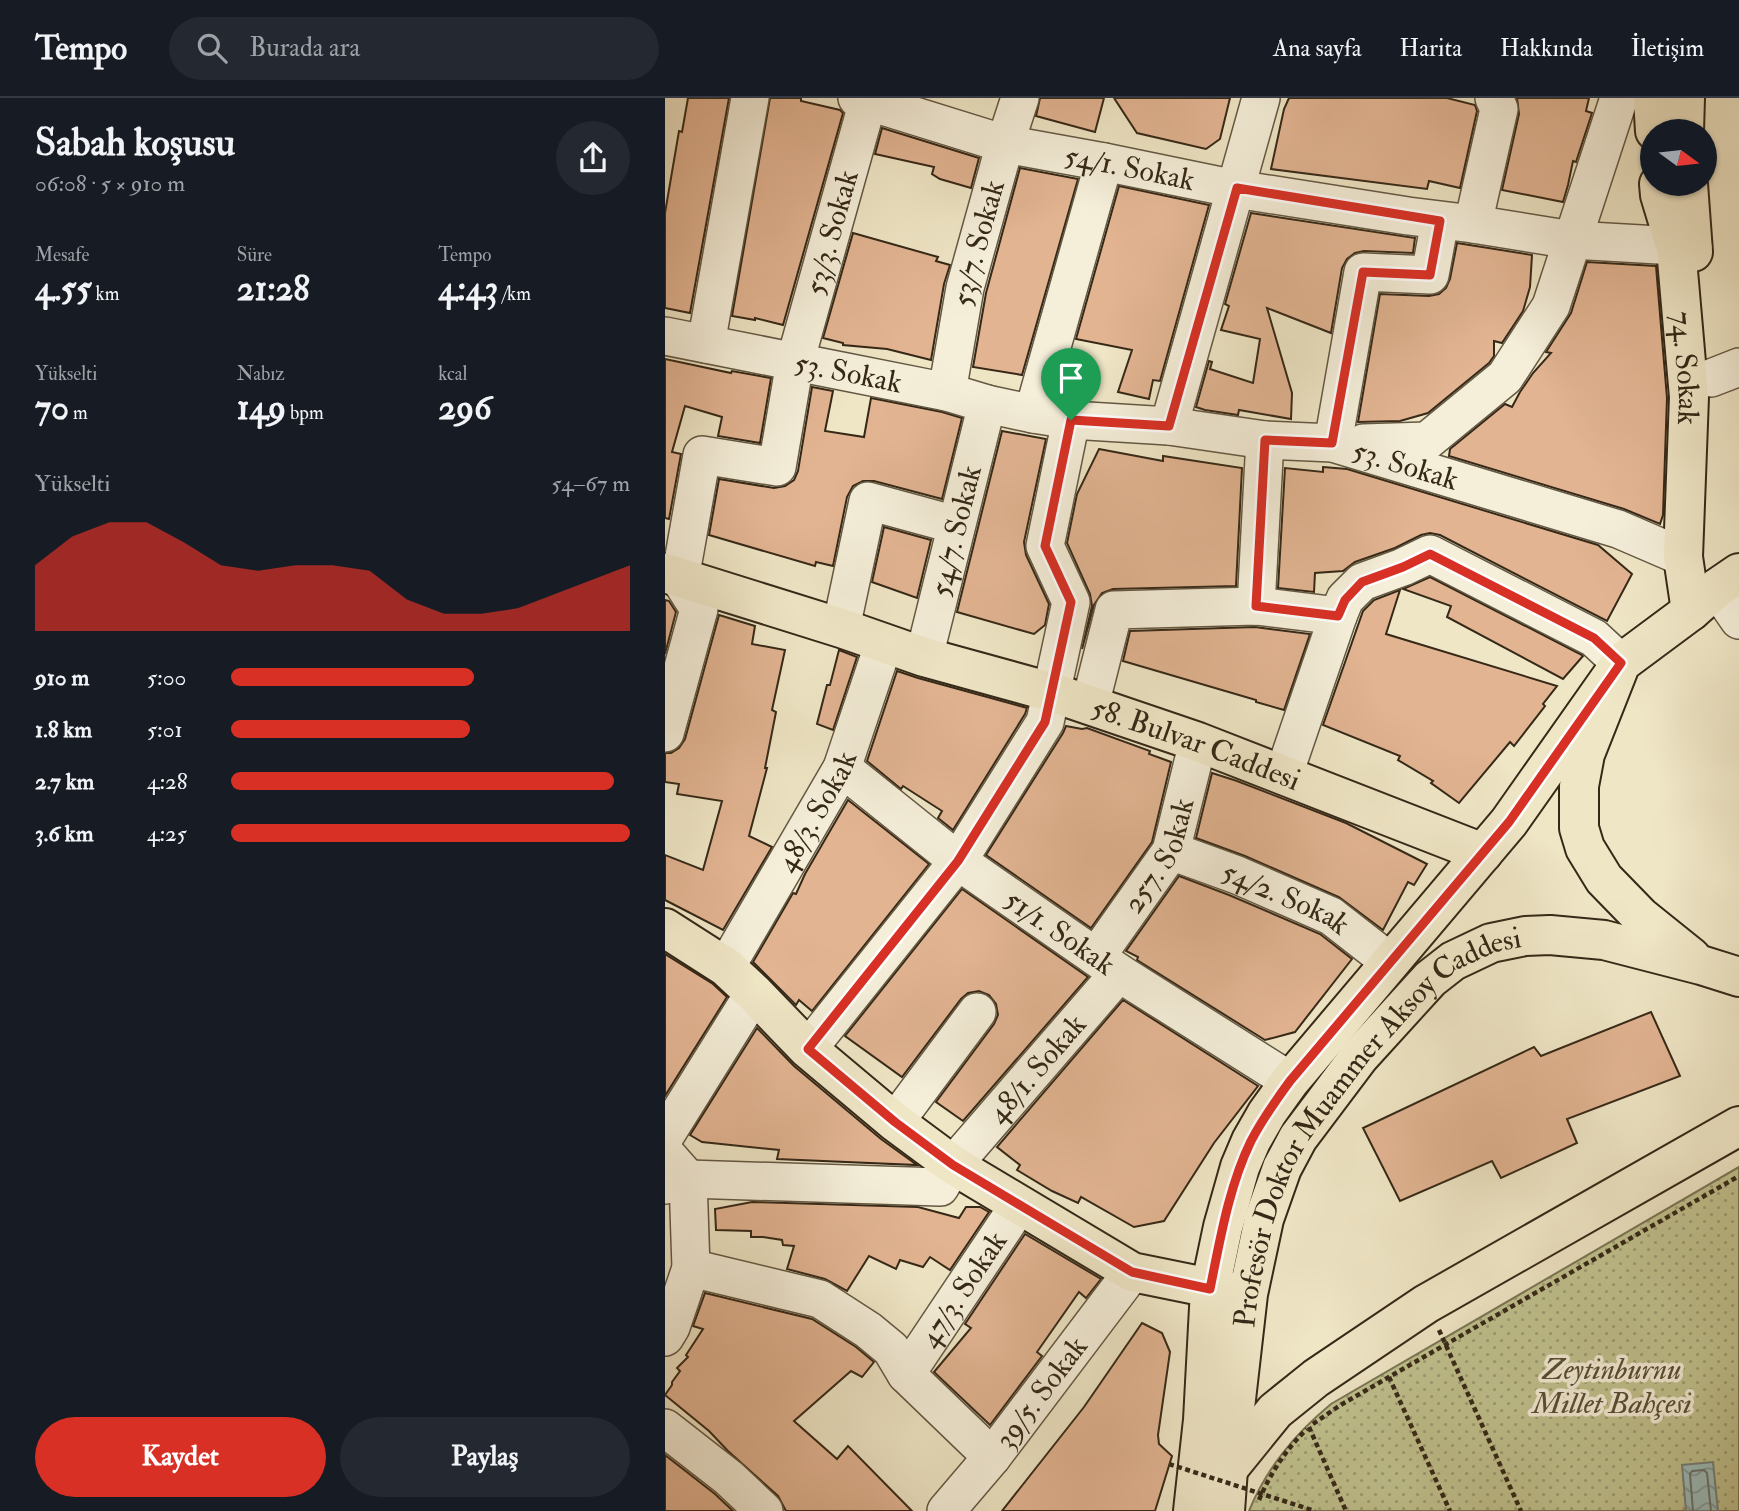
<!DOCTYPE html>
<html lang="tr">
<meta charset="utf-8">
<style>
body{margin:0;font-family:"IM FELL Double Pica",serif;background:#242831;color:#f1f3f6;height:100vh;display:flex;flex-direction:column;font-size:26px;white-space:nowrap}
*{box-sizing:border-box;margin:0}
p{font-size:23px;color:#9ea1a6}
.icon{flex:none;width:38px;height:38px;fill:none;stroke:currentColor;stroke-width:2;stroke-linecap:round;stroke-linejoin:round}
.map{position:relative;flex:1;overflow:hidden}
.side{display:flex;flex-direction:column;background:#171b24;width:665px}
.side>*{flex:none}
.needle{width:46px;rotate:105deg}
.fabs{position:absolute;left:975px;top:21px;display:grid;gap:14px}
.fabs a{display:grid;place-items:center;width:77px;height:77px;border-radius:50%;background:#171b24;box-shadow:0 2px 5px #0004;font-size:35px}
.pin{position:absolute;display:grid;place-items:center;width:60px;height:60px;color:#fff;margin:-72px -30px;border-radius:50% 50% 50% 0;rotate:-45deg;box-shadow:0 0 7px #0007}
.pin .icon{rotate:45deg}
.round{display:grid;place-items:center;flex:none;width:74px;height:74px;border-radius:37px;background:#242831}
.overview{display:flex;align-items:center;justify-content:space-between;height:119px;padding:0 35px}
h1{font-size:38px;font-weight:700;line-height:52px}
.figures{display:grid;grid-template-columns:repeat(3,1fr);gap:10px;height:119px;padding:7px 35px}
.figures div{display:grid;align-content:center}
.figures b{font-size:35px;font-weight:700}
.figures small{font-size:19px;font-weight:400}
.figures p{font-size:19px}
.chart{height:196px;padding:14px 35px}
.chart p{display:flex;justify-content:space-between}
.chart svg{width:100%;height:126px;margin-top:7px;fill:#d93025;opacity:.7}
.cta{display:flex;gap:14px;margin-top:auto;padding:14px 35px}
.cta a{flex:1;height:80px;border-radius:42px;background:#d93025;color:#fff;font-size:28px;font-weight:700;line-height:80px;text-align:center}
.cta a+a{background:#242831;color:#f1f3f6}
ul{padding:0 35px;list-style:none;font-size:23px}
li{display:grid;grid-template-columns:112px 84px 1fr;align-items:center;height:52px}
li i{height:18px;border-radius:9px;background:#d93025}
header{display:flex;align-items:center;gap:42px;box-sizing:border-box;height:98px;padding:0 35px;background:#171b24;border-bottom:2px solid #363941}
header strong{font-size:33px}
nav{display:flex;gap:38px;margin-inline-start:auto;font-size:24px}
.search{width:490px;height:63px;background:#242831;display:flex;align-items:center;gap:18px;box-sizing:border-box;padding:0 24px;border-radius:38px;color:#9ea1a6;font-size:26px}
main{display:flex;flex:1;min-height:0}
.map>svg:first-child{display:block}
</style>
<header>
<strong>Tempo</strong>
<div class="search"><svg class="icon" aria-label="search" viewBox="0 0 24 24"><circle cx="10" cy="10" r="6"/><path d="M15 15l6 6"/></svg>Burada ara</div>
<nav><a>Ana sayfa</a><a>Harita</a><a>Hakkında</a><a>İletişim</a></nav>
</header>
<main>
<section class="side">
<div class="overview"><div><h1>Sabah koşusu</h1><p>06:08 · 5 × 910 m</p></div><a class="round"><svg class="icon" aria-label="share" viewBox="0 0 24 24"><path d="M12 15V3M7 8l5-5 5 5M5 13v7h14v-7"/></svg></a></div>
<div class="figures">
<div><p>Mesafe</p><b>4.55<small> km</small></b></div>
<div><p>Süre</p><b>21:28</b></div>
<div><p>Tempo</p><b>4:43<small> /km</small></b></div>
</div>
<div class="figures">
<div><p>Yükselti</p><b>70<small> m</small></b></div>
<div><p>Nabız</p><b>149<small> bpm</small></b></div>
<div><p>kcal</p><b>296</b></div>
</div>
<div class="chart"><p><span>Yükselti</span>54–67 m</p>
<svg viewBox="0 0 160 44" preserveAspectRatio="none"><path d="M0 44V21L10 11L20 6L30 6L40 13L50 21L60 23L70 21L80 21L90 23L100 33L110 38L120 38L130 36L140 31L150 26L160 21V44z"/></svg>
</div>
<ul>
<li><b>910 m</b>5:00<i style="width:61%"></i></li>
<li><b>1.8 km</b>5:01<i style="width:60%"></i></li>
<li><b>2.7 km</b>4:28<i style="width:96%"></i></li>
<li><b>3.6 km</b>4:25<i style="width:100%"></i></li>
</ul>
<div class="cta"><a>Kaydet</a><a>Paylaş</a></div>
</section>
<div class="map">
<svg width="1074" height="1413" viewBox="0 0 1074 1413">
<defs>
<pattern id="grass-dots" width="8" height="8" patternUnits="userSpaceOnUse" patternTransform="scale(1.75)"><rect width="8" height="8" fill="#c1c390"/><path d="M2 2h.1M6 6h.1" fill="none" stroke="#9e9e75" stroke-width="1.8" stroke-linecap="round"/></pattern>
<pattern id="water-waves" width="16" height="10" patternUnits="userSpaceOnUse" patternTransform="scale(1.75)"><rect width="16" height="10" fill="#9cbebd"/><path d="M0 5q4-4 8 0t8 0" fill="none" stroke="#809a99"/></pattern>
</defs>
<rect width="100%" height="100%" fill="#efe6c6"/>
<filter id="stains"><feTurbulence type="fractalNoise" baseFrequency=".00286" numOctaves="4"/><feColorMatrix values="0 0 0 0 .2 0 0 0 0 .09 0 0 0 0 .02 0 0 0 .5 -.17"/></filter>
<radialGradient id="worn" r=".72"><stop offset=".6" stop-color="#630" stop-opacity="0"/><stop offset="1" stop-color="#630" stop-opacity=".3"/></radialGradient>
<path fill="url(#grass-dots)" stroke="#7b7654" stroke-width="2" d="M1074,1069V1413H584C602,1369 630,1336 666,1306Z"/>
<path fill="url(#water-waves)" stroke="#73827b" stroke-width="2" d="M1048,1364L1053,1413H1021L1017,1367Z"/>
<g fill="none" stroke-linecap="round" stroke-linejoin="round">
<path stroke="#68736a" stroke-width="2" d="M1028,1413L1025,1376L1027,1373L1039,1372L1042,1375L1046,1413"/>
</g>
<g fill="#e2b492" stroke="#352817" stroke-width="2">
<path d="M23,0H64L25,215L0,210V115L14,33L17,34Z"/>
<path d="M105,0H136V3L175,12L178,15L118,227L90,220V222L67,218Z"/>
<path d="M375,0H439L430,34L371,18Z"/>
<path d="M449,0H565L555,41L541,51L472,35Z"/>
<path d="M624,0H782L810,7L812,13L795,90L764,83L762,91L606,71L619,11Z"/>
<path d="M852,0H924L921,13L927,15L911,64L908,63L903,87L898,104L837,92L854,16Z"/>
<path d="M217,30L314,60L306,90L275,81L267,76L269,69L210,56Z"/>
<path d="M355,70L413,81L357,277L308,269L321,195Z"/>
<path d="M454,88L544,107L495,283L488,282L484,301L453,294L467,252L411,241Z"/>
<path d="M586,115L750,140L748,155L699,153L690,155L682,161L677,170L666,235L602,210L627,295L626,321L574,312L573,317L540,312L531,309L544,263L547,264L545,271L588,285L595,241L556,232L564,208L560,206Z"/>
<path d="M188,135L273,159L271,163L285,167L279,186L266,262L222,251L178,247V245L158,240Z"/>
<path d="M792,145L867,157L865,189L858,213L837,245L829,243V258L824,265L763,315L735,323L693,324L715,196L764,198L774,196L781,190L785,181Z"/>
<path d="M922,164L991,168L1002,300L998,417L995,426L959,411L784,358L785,351L840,306L847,309L855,294L868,275L886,255L881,254L906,215Z"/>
<path d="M0,261L66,275L67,273L106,280L95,345L53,338L57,319L20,308L7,354L16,356L4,421L0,420Z"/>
<path d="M147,289L168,293L160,333L199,339L206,300L277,314L297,320L277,401L209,383H198L188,388L182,399L168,468L151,464L150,468L44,437L54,381L109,390L120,388L129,382L133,373Z"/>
<path d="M337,333L381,341L359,444L361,457L384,506L380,527L369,536L292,514Z"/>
<path d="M434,351L498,363V358L577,370L571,488L448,491L437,495L429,507L417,551L427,508L425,496L402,445L412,396Z"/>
<path d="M658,369L682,371L933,447L967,476L942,523L775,437L765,435L756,437L730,450L690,464L678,473L650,475L649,494L613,490L620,370L658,374Z"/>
<path d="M219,429L266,442L252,500L207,484Z"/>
<path d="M765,479L917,557L918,558L898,581L782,519L786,508L738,491Z"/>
<path d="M735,492L721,536L892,588L878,606L880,608L849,648L845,644L794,705L766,685L768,683L733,662L735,658L658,627L698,513L709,502Z"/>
<path d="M0,502L4,503L11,514L0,556Z"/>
<path d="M54,517L90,528L87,546L120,552L107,612L111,614L100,670H102L84,738L107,749L58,832L0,802V757L38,772L57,703L12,696L14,686L0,684V655H6L14,650L20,641Z"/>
<path d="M590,529L645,536L619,612L591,604V602L458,563L465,533Z"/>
<path d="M174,552L192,559L168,632L152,626L162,587H165Z"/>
<path d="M232,573L253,580L362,610L360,616L288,732L273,720L277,713L238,688L236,691L202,663Z"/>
<path d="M401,628L417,631L422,630L485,653L484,656L506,664L487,744L426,830L321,757L398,635Z"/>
<path d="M547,675L572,683L681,725L762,766L749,787L743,784L718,832L674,799L580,758L531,740Z"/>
<path d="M183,702L264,766L147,913L134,902L131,907L88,864L128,795L131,796L140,776Z"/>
<path d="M514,778L564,797L655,836L687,861L630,934L600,942L472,862L473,859L461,853Z"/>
<path d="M297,791L423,879L298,1023L271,1004L329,926L333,917L331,906L324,897L314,893L303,895L296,901L237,979L180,938Z"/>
<path d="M0,856L48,886L62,899L0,998Z"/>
<path d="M458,902L593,988L549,1045L499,1123L469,1129L416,1099L413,1105L387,1093L352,1072L355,1067L332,1049Z"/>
<path d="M986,914L1015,978L902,1021L912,1045L836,1080L827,1063L735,1103L698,1030L869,949L876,958Z"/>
<path d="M92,930L129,968L216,1041L252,1067L112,1061L114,1052L37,1044L25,1037Z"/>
<path d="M87,1104L253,1109L294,1120L301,1109H315L324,1114L285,1172L265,1159L258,1169L235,1162L231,1171L204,1158L182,1193L160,1181L122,1171L129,1148L118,1147L117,1142L98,1139H86V1133L51,1132L50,1111Z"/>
<path d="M360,1136L436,1181L421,1200L414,1194L372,1254L377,1258L325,1327L269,1274L306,1230L300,1226Z"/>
<path d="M40,1195L147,1221L191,1249L209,1264L197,1279L186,1273L129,1323L172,1361L183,1348L247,1413H121L113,1398L63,1353L44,1333L0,1297L7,1287V1284L15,1273L12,1270L23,1259L21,1257L38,1231L28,1228Z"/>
<path d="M477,1225L497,1235L505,1254L493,1337L494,1346L507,1358L490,1413H337L419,1309Z"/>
<path d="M0,1357L50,1396L68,1413H0Z"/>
</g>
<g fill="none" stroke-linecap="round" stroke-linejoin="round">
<defs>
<g id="minor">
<path id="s1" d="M192,0L340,46L439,64L571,91L743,118L808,126L907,142L1028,149"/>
<path d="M808,126L834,11L829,0"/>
<path id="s2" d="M0,238L282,294L322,306L368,316L406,322L504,328L600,342L668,345L953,431L1018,459"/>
<path d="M41,246L85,0"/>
<path d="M1046,280L1074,269"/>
<path id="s3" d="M282,294L300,190L340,46L355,0"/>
<path d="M368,316L439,64"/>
<path d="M504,328L596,0"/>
<path d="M668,345L698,174L765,177L775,123"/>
<path d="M698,345L762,343L840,279L886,208L954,0"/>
<path d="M1052,490L1074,522"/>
<path d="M591,508L600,342"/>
<path d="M176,530L203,403L291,427"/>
<path id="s4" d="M259,559L322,306"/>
<path d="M425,607L449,512L591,508L673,518L680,501L697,484L738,469L765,456L929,540L956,565"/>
<path id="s5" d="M0,635L34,511L15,481L37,357L112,369L130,264L203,3"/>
<path id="s6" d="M177,670L293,763L454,875L625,983"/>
<path d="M619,676L673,518"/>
<path id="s7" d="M506,753L572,777L666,818L725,864"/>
<path id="s8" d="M431,859L506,753L533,644"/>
<path id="s9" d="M61,869L177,670L219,545"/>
<path d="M143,951L293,763L380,624L406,504L380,448L406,322"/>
<path d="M230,1024L312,914"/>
<path d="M0,1038L89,895"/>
<path d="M0,1055L23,1081L26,1170L6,1229L0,1239"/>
<path id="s10" d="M0,1087L23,1081L275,1089L288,1067L454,875"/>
<path d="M26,1170L155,1201L203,1232L226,1251L241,1276L327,1359"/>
<path id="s11" d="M241,1276L354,1107"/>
<path d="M0,1330L64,1380L99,1413"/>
<path id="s12" d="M281,1413L327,1359L467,1174"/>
</g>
<g id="major">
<path d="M988,0L990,33"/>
<path d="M1019,33L1020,0"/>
<path id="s13" d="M994,86L995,97L1011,150L1024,299L1018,459L1026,513"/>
<path d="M1023,86L1028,154"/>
<path id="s14" d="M0,475L176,530L259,559L386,594L533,644L818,755"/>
<path d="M0,830L61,869L89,895L143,951L230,1024L288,1067L467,1174L570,1195"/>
<path d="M1026,859L975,818L939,781L920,750L914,730V688L920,656L956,565L1026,513L1052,490L1074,475"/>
<path d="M563,1371L610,1313L651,1280L761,1206L1074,1028"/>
<path d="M528,1413L538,1322L545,1191L558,1129L575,1069L586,1043L602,1015L625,983L844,724L956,565"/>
<path id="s15" d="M560,1413L563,1371L583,1196L599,1121L617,1070L633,1040L694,959L765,881L788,863L826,845L860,838L885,837L939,842L1036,867L1074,879"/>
</g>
</defs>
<use href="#minor" stroke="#645843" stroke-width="40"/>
<use href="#major" stroke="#352817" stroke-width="42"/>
<g stroke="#352817" stroke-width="4.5" stroke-dasharray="5 3.5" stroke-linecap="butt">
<path d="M774,1232L856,1413"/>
<path d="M724,1279L785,1413"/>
<path d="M648,1326L674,1308L724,1279L1074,1078"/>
<path d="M644,1329L681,1413"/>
<path d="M594,1402C605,1376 621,1351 642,1331"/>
</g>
<use href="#minor" stroke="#f5efda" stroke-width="37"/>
<use href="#major" stroke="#efe6c6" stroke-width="38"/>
<path stroke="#352817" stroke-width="4.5" stroke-dasharray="5 3.5" stroke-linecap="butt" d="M504,1366L650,1413"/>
</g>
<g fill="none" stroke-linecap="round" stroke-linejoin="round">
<defs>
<path id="route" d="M572,90L775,123L765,177L698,174L667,345L600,342L591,508L673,518L680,502L697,484L738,469L765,456L929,540L956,565L844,724L625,983C611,1002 597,1022 586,1043C564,1088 555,1142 545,1191L467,1174L410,1140L288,1067L230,1024L143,951L293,763L380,624L406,504L380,448L406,322L504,328Z"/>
</defs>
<use href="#route" stroke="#fff" stroke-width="14"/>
<use href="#route" stroke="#d93025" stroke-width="9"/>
</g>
<g text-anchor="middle" stroke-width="7" stroke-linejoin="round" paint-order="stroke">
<g font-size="30" fill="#352817" stroke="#f5efda">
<text dy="10" stroke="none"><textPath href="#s1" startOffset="282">54/1. Sokak</textPath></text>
<text dy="10" stroke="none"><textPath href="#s5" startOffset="607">53/3. Sokak</textPath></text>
<text dy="10" stroke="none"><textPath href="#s3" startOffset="152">53/7. Sokak</textPath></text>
<text dy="10" stroke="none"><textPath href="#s13" startOffset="187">74. Sokak</textPath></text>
<text dy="10" stroke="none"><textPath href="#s2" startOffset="187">53. Sokak</textPath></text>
<text dy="10" stroke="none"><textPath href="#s2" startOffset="754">53. Sokak</textPath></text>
<text dy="10" stroke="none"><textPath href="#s4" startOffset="130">54/7. Sokak</textPath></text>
<text dy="10" stroke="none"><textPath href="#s14" startOffset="558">58. Bulvar Caddesi</textPath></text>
<text dy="10" stroke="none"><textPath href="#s9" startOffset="180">48/3. Sokak</textPath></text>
<text dy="10" stroke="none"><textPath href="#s8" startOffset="121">257. Sokak</textPath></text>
<text dy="10" stroke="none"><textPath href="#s7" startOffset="124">54/2. Sokak</textPath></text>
<text dy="10" stroke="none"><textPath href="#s6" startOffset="273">51/1. Sokak</textPath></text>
<text dy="10" stroke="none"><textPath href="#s10" startOffset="429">48/1. Sokak</textPath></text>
<text dy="10" stroke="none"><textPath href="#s15" startOffset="438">Profesör Doktor Muammer Aksoy Caddesi</textPath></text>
<text dy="10" stroke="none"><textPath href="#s11" startOffset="102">47/3. Sokak</textPath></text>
<text dy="10" stroke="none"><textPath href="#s12" startOffset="152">39/5. Sokak</textPath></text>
</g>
<g font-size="30" font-style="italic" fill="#584f35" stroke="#f5efda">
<text x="947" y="1281">Zeytinburnu<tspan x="947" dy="34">Millet Bahçesi</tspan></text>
</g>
</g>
<rect width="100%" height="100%" filter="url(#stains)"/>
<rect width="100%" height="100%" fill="url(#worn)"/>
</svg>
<div class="fabs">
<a><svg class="needle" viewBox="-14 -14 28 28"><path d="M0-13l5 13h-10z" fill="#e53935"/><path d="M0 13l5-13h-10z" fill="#9ea1a6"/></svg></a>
</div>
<div class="pin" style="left:406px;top:322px;background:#1e9e55"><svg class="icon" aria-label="arrive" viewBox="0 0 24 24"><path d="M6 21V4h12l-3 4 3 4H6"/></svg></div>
</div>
</main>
